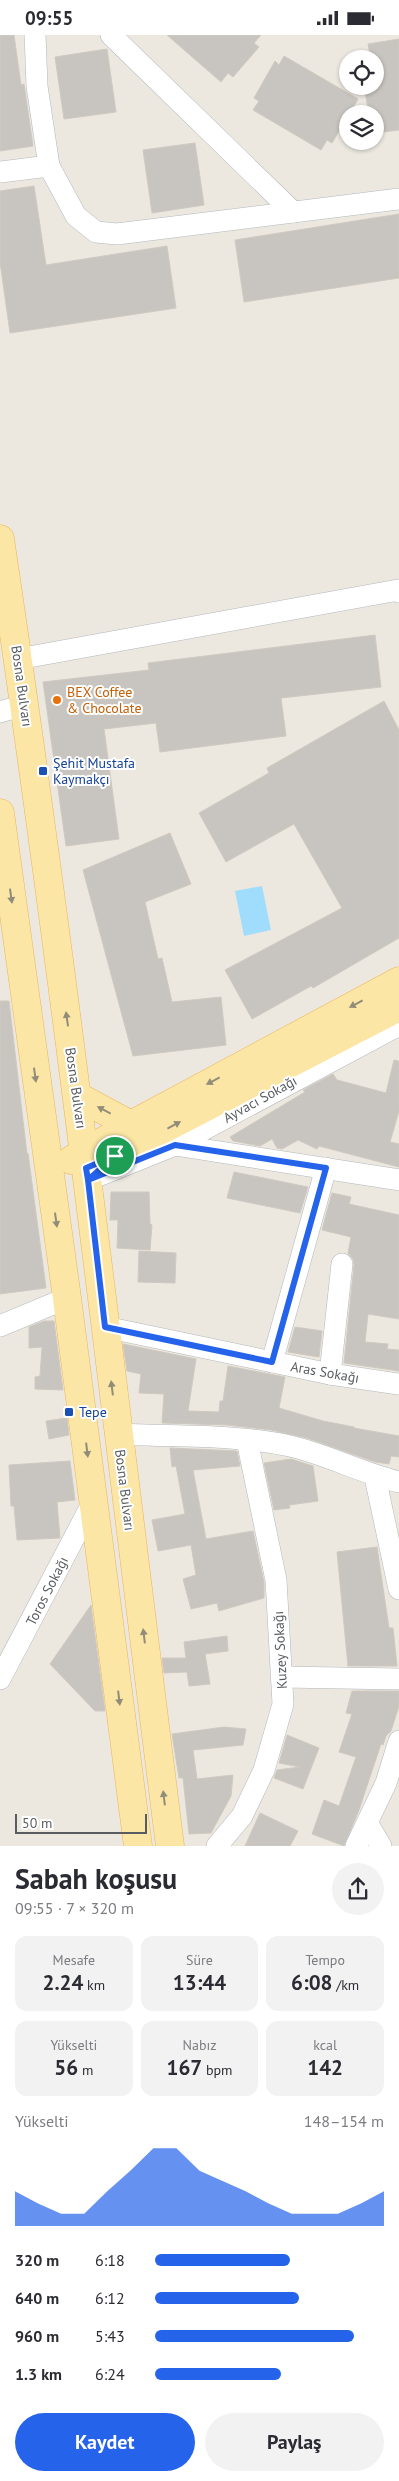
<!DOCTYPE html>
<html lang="tr">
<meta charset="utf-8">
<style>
body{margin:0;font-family:"PT Sans",sans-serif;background:#f2f2f3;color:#2b2b33;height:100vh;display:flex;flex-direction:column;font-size:19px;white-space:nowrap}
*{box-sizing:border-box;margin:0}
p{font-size:16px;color:#7c7c81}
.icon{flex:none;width:28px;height:28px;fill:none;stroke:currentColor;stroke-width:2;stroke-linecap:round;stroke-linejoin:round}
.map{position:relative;height:1811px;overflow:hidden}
.drawer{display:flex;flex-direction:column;background:#fff;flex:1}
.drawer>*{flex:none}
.buttons{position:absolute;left:339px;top:15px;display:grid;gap:10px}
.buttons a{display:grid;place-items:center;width:45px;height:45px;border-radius:50%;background:#fff;box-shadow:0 1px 4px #0004;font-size:25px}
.scale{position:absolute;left:15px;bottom:12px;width:132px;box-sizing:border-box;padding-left:5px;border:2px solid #595d61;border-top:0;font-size:14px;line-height:18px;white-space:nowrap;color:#595d61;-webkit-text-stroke:4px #fff;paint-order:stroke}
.pin{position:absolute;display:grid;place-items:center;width:42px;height:42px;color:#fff;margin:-21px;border:2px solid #fff;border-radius:50%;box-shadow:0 1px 5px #0007}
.round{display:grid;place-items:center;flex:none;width:52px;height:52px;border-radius:26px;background:#f2f2f3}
.overview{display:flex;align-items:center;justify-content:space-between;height:85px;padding:0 15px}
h1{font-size:28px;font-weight:600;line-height:38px}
.stats{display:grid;grid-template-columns:repeat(3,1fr);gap:8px;height:85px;padding:5px 15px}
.stats div{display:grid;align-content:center;border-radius:12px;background:#f2f2f3;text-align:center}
.stats b{font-size:21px;font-weight:600}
.stats small{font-size:14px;font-weight:400}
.stats p{font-size:14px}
.chart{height:140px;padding:10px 15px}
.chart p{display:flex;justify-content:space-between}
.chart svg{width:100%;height:90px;margin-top:5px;fill:#2563eb;opacity:.7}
.primary-button{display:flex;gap:10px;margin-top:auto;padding:10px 15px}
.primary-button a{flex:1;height:58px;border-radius:30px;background:#2563eb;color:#fff;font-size:20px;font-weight:600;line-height:58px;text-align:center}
.primary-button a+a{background:#f2f2f3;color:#2b2b33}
ul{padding:0 15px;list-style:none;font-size:16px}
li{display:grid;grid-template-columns:80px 60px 1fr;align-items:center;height:38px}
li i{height:12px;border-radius:6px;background:#2563eb}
.status{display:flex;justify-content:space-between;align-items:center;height:35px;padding:0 25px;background:#fff;direction:ltr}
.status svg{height:14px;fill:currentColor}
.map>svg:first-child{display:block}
</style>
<div class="status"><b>09:55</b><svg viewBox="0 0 49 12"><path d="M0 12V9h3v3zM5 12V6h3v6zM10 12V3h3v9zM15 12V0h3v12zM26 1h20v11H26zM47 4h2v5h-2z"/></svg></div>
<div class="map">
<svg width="399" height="1811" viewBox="0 0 399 1811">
<rect width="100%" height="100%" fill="#ece8e0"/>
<path fill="#a0ddfc" d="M262,851L271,895L244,901L235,856Z"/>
<g fill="#c8c5c0" stroke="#d0c9bf">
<path d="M0,0H14L21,50L24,49L33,111L0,116Z"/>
<path d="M167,0H261L254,8L259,12L233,42L228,38L221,47Z"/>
<path d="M399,4V95L383,97L382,92L375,93V79H369L364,51H375V24H371L368,9Z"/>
<path d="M107,14L116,77L64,84L55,22Z"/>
<path d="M284,21L358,64L332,108L327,105L321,115L253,75L259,66L254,63L275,26L279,30Z"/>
<path d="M195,108L204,170L152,178L143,115Z"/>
<path d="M34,151L46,230L167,211L176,273L10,298L0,227V156Z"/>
<path d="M399,179V243L244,267L235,205Z"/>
<path d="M375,600L381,652L281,663L286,701L160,717L156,688L104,694L119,804L66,811L43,647L149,635L148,628Z"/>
<path d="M384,666L399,695V903L313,953L311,951L252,984L225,935L342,873L294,789L226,827L199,778L269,738L267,733Z"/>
<path d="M170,798L191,849L145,867L158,924L162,923L172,967L221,962L226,1010L133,1021L83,835Z"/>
<path d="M0,966H9L27,1119L28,1118L46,1253L0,1259Z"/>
<path d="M394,1025L399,1026V1076L390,1107L399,1109V1132L319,1111L317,1114L298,1105L282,1114L277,1113L272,1104L260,1111L233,1106L230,1102L305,1057L303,1055L333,1039L337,1045L386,1058Z"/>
<path d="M234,1137L308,1152L300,1178L227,1163Z"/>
<path d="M111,1157H149L150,1189L152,1190L150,1215L117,1213L118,1185H110Z"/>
<path d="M332,1158L351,1162L349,1169L399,1180V1284L368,1279L365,1307L388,1309L387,1314L399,1315V1336L344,1328L354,1230L353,1224L348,1218L351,1202L322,1195Z"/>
<path d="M139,1216L176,1218L175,1248L138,1247Z"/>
<path d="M44,1286H54L63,1355L35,1354V1342L40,1341L42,1312L29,1313V1292Z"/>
<path d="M295,1292L322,1296L319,1322L288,1317Z"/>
<path d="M123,1309L196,1324L188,1376L219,1377L220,1366H223L228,1331L285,1342L279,1373L323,1386L354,1392V1393L399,1401V1422L391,1421L389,1429L375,1427L307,1403L271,1395L227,1390L162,1388L164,1359L139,1358L141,1339L127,1336Z"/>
<path d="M67,1383L69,1400L49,1404L46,1386Z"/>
<path d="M170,1413L237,1416L240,1431L193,1435L206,1504L253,1496L264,1547V1563L219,1576L217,1568L191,1574L183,1544L196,1540L191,1510L158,1516L152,1485L185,1479L176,1431L172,1432Z"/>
<path d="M291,1424L313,1431L318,1466L289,1470L290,1473L274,1475L264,1428Z"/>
<path d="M70,1426L75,1465L57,1467L60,1503L17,1505L14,1471H11L9,1430Z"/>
<path d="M377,1512L389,1593H393L397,1631H348L337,1517Z"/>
<path d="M91,1570L105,1676H95L50,1629Z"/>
<path d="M227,1601L228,1616L205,1619L210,1649L189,1651L187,1637L164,1638L162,1623H186L184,1607Z"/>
<path d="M352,1656H399V1671L391,1696L386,1701L383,1710L381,1709L359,1775L344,1811L312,1799L324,1765L339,1771L356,1722L339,1717L352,1679L346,1678Z"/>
<path d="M224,1692L246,1694L243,1710L193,1715L197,1744L233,1740L231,1761L211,1798L189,1799L183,1743H179L172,1699Z"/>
<path d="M287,1700L319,1713L303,1754L274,1743L277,1735L300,1732L279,1728Z"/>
<path d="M260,1778L298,1796L290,1811H245Z"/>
</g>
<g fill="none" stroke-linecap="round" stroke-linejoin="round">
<defs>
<g id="minor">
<path d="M35,0L37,51L49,131"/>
<path d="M111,0L293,177"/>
<path d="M0,137L49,131L76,181L96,197L117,199L399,164"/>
<path d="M18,624L398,555L399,557"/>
<path d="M0,677L25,670"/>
<path d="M175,1110L399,1145"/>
<path d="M93,1143L175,1110L399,990"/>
<path d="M0,1291L67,1263"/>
<path d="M105,1292L330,1339L399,1349"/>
<path d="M272,1327L326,1133"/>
<path d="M330,1339L342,1229"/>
<path d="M118,1399C175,1402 235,1399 290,1411C326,1419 361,1438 399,1447"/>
<path d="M375,1442L399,1554"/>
<path d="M283,1642L399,1644"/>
<path d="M0,1644L93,1467"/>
<path d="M368,1789L381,1811"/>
<path d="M217,1811L242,1781L264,1735L283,1669L276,1545L247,1405"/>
<path d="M356,1811L386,1748L399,1706"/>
</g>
<g id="major">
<path d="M0,504C65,938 115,1375 170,1811"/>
<path d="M0,778L67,1263L138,1811"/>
<path d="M77,1061L131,1090"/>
<path d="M71,1125L131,1090L399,946"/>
<path d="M92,1131L399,972"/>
</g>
</defs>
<use href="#minor" stroke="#b3b7bb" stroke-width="22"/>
<use href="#major" stroke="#ecb559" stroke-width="29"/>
<use href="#minor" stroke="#fff" stroke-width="21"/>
<use href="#major" stroke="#fce6a5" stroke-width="28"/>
</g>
<defs><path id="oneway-solid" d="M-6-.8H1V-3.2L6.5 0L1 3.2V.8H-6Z" transform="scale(1.25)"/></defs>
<g fill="#928d79">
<use href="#oneway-solid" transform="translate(11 861) rotate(82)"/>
<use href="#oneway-solid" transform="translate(356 969) rotate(152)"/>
<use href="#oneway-solid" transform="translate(67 984) rotate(-98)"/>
<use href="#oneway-solid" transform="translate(35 1040) rotate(82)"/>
<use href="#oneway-solid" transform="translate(213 1046) rotate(152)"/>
<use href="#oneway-solid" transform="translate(104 1075) rotate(-152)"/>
<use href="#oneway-solid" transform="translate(174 1090) rotate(-28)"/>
<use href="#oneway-solid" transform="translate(56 1185) rotate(82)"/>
<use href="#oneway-solid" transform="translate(112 1353) rotate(-97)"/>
<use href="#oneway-solid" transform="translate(87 1415) rotate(83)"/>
<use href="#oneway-solid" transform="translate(144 1601) rotate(-97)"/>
<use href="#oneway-solid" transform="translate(119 1663) rotate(83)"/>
<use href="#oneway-solid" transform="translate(164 1763) rotate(-97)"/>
</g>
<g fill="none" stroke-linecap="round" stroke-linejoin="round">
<defs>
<path id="route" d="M115,1121L88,1145L105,1292L272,1327L326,1133L175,1110L88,1145L86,1133L115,1121"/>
</defs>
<use href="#route" stroke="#fff" stroke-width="10"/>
<use href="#route" stroke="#2563eb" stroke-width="6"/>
</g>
<circle fill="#e8710a" stroke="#fff" stroke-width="2" cx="57" cy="665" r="5"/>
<g fill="#1a4fb4" stroke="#fff" stroke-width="2">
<rect x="38" y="731" width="10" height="10" rx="2.5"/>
<rect x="64" y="1372" width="10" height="10" rx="2.5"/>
</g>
<g text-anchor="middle" stroke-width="4" stroke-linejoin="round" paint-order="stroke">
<g font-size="14" fill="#595d61" stroke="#fff">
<text transform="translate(22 651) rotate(82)" y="5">Bosna Bulvarı</text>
<text transform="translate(76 1053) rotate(82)" y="5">Bosna Bulvarı</text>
<text transform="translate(260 1064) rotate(-29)" y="5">Ayvacı Sokağı</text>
<text transform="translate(325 1337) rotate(10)" y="5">Aras Sokağı</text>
<text transform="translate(125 1455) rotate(83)" y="5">Bosna Bulvarı</text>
<text transform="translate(47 1556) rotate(-63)" y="5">Toros Sokağı</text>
<text transform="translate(280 1615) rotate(-93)" y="5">Kuzey Sokağı</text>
</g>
<g font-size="14" fill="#c56008" stroke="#fff" text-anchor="start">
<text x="67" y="662">BEX Coffee<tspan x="67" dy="16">&amp; Chocolate</tspan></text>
</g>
<g font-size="14" fill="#164399" stroke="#fff" text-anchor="start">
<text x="53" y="733">Şehit Mustafa<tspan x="53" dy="16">Kaymakçı</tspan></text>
<text x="79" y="1382">Tepe</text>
</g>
</g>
</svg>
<div class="buttons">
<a><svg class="icon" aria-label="locate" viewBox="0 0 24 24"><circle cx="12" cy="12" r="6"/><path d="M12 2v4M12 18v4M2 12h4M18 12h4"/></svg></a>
<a><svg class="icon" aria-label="layers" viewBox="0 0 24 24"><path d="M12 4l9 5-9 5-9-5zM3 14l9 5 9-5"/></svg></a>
</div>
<div class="scale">50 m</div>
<div class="pin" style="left:115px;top:1121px;background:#1e9e55"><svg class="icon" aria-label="arrive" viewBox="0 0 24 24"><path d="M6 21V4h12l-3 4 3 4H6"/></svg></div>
</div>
<section class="drawer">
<div class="overview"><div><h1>Sabah koşusu</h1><p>09:55 · 7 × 320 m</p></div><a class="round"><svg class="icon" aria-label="share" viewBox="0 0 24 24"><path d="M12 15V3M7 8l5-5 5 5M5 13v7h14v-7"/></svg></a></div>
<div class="stats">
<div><p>Mesafe</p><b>2.24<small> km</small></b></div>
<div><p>Süre</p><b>13:44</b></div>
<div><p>Tempo</p><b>6:08<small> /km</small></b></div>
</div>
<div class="stats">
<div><p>Yükselti</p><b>56<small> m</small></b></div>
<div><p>Nabız</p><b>167<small> bpm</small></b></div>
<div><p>kcal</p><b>142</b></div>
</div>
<div class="chart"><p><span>Yükselti</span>148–154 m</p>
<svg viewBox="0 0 160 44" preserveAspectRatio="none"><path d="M0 44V27L10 33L20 38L30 38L40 27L50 17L60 6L70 6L80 17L90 22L100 27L110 33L120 38L130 38L140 38L150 33L160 27V44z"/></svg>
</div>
<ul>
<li><b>320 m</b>6:18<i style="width:59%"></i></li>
<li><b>640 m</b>6:12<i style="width:63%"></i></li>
<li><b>960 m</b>5:43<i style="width:87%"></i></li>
<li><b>1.3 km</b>6:24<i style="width:55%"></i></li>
</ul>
<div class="primary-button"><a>Kaydet</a><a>Paylaş</a></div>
</section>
